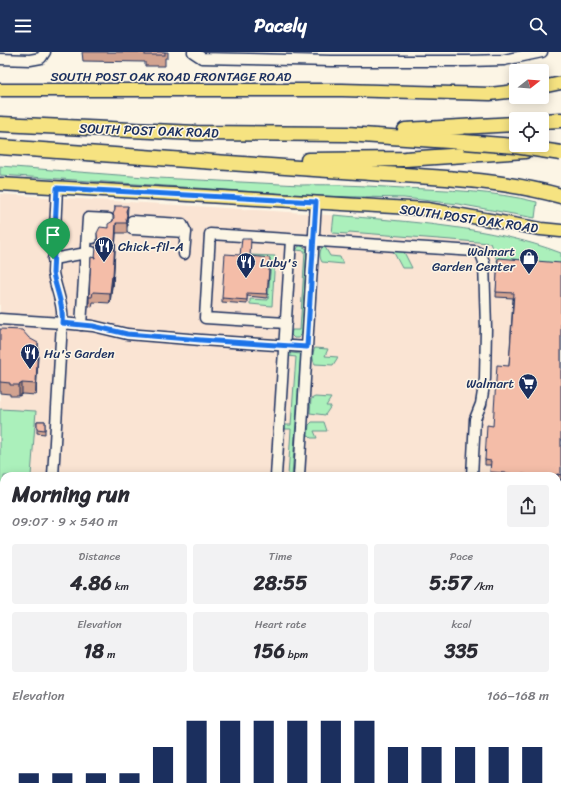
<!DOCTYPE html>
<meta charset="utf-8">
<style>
body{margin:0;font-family:Sriracha,sans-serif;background:#f2f2f3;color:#2b2b33;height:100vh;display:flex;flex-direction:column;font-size:15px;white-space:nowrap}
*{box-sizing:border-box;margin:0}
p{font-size:13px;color:#7c7c81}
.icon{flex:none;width:22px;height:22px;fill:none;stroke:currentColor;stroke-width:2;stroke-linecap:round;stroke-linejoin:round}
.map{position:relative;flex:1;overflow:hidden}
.panel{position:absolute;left:0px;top:420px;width:561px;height:324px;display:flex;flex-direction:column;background:#fff;border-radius:12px 12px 0 0;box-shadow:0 2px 10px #0003}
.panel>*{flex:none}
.needle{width:26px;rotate:73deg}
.tools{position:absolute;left:509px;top:12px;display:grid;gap:8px}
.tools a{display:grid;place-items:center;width:40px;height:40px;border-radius:4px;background:#fff;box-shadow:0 2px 10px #0003;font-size:20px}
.pin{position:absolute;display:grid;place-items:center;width:34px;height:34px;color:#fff;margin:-41px -17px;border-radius:50% 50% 50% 0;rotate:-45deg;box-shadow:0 0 4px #0007}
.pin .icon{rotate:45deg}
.round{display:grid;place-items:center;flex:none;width:42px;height:42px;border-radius:4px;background:#f2f2f3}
.head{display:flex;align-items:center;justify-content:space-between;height:68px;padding:0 12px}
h1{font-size:22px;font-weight:700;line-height:30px}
.stats{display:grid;grid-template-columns:repeat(3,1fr);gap:6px;height:68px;padding:4px 12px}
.stats div{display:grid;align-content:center;border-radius:4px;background:#f2f2f3;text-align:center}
.stats b{font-size:20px;font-weight:700}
.stats small{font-size:11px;font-weight:400}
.stats p{font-size:11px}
.chart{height:112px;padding:8px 12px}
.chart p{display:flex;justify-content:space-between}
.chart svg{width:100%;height:72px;margin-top:4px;stroke:#1b2f5e;stroke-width:6}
header{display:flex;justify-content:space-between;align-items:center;height:52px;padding:0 12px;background:#1b2f5e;color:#fff;font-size:18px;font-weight:700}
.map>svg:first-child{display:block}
</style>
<header><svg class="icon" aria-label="menu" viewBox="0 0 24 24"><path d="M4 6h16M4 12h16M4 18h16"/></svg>Pacely<svg class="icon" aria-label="search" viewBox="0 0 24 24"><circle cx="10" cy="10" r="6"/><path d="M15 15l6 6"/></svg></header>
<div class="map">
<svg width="561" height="744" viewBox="0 0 561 744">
<rect width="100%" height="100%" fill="#fcf5e5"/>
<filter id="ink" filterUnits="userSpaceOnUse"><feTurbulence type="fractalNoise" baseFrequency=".025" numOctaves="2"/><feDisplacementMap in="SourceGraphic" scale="8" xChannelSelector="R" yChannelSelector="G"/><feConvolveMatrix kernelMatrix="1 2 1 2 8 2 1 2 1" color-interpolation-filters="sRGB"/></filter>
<g filter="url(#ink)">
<path fill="#fae4d3" d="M0,142L305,161L408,170L450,175L525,189L561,201V487H557V424H4V584L0,583Z"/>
<g fill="#abf0bb" stroke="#63908c">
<path d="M0,114L158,126L301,133C335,132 369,134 403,136C448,138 493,139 537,150L535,166L458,152L404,146L317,144L0,123Z"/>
<path d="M334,163C408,170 491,174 561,201V215L498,211L490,191L349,180L348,182L332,181Z"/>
<path d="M300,193L307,197L302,281L299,286H294L291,283L292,278H300L305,199L296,198Z"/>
<path d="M323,194L325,195L330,204L340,205L343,212L322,210C319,205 319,199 323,194Z"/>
<path d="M393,199L404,200L412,216H402Z"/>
<path d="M250,203L275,204L272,254L250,252V247L268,248L271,209L250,207Z"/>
<path d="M315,296L328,297L325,304L338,305L333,313L315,312C312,307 312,301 315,296Z"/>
<path d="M291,301L301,302L292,424H288L291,377H284V373H291L296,305L288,304Z"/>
<path d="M315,345L331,346L326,354H331L325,363L310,361L311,347Z"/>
<path d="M0,357L36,359L31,424H4V439L0,438Z"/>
<path d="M312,370H324L327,379H314L317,386H311L308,383L309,373Z"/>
<rect x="557" y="487" width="4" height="178"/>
<path d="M0,584L4,585V622L1,624C6,634 5,645 0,654Z"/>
</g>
<path fill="#8adce1" stroke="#5e97ad" d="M278,740H345V744H277Z"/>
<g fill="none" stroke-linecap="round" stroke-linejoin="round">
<defs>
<g id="minor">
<path d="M193,0L202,6L331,9H468L504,8L542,0"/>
<path d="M0,7L30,8L41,6L45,0"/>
<path d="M57,136L53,221C56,238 64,253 62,271L93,274L127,282L201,288L307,295"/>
<path d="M132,169L182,172L186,180"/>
<path d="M132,177L186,180L184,202"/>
<path d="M93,186L94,175H108"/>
<path d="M53,207L92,200"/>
<path d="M0,267L62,271L53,424"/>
<path d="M286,271L205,266L210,182L475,199L481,202L484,210L486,276L485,327L481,352L475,367L472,424"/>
<path d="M81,273L88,166L109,167"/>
<path d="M276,424L291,188"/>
<path d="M299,424L316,150"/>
<path d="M557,433L561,434"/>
<path d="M0,446H4"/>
<path d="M557,457H561"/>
<path d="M3,561H4"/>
<path d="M557,676H561"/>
<path d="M557,693H561"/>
<path d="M64,740L66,744"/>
<path d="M115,744L121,740"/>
<path d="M145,744L150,740"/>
<path d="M399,744L400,740"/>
</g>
<g id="major">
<path d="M542,35L561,31"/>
<path d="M0,38H342L490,42L516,39"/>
<path d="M0,132L427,157L541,177L561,179"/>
<path d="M0,695L4,701"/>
<path d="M0,739L3,744"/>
<path d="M30,740L33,744"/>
</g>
<g id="highway">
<path d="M542,69L561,68"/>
<path d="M0,72L196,81L347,82L464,90"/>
<path d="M405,78L516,72"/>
<path d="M0,95C119,103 238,111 357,120C423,125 497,126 561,144"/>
<path d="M308,108L405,107L525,99"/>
</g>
</defs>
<use href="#minor" stroke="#1b2f5e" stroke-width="13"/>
<use href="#major" stroke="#1b2f5e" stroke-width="15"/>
<use href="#highway" stroke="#1b2f5e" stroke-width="17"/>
<use href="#minor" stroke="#fcf5e5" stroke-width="10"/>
<use href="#major" stroke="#f6e381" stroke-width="12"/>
<use href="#highway" stroke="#f6e381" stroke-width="14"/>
<defs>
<path id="highway-bridge" d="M464,90L515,94L561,101"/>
</defs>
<use href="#highway-bridge" stroke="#1b2f5e" stroke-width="17" stroke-linecap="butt"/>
<use href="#highway-bridge" stroke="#f6e381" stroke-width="14"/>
</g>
<g fill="#d2a390" stroke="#1b2f5e">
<path d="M82,0H168V6H165V14H145V10L83,9Z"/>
<path d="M115,154L128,164L127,166V181H116L113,234H112L110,251L93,250L92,255L89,254V245L97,194V181L108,176L113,168V162L115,159Z"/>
<path d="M498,206L561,255V428L558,427H557V424H490L491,413H485V408L509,314L513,246L496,245Z"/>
<path d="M270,209L267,246L247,244V252L222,250V246Z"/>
<path d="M0,277L38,302L36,343L22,342L19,344H10V342L0,341Z"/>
<path d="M37,369H45V382L37,381Z"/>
<path d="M420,740H432V744L420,743Z"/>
<path d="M458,740H499L500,744H460Z"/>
<path d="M508,740H557L561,744H509Z"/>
</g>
<g fill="#ab8476" stroke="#1b2f5e">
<path d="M128,154L127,171H126V159Z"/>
<path d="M116,171V181L113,234V224Z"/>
<path d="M112,224V234L110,251V241Z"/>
<path d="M38,291V302L36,343V332Z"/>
<path d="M22,331V342L19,344V333Z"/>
<path d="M558,422V427H557V424H553Z"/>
<path d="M238,740H242V744H231Z"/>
</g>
<g fill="#f4bda8" stroke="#1b2f5e">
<rect x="145" y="0" width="20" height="3"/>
<path d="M115,154H128L126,159L127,163L126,167L127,171H116L113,224H112L110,241L93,240L92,245H89L91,205L95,206L96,195L98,192L97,181L100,175L108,176V172L113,169L114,165L113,162L115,158Z"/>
<path d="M242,187H251L250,204L270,206L267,242L247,241V248L222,246L225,202L240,203Z"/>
<path d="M498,206L561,211V423L558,422L553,424H550L490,420L491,409L485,408L487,373L493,374L497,313L509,314L514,241L496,240Z"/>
<path d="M0,277L22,278L29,286L38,291L36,332L22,331L19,333H10V331L0,330Z"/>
<path d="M37,369H45V378L37,377Z"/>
<path d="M561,704V742L554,744H513L512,740H557V705Z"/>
<path d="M175,740H238L231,744H169Z"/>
<path d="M464,740H499L500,744H465Z"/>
</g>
</g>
<g fill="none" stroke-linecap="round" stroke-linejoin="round" filter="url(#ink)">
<defs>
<path id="route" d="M57,136L316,150L307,295L201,288L127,282L93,274L62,271C64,253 56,238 53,221Z"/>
</defs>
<use href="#route" stroke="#fff" stroke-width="8"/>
<use href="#route" stroke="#1a73e8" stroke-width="5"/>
</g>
<defs>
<symbol id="restaurant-pin" viewBox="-11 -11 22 30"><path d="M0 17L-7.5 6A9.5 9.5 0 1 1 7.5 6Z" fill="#1b2f5e" stroke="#fcf5e5"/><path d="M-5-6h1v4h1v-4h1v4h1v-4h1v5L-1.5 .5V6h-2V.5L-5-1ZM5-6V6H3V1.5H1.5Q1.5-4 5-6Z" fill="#fff"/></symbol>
<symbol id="shop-pin" viewBox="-11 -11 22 30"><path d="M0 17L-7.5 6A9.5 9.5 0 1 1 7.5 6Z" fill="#1b2f5e" stroke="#fcf5e5"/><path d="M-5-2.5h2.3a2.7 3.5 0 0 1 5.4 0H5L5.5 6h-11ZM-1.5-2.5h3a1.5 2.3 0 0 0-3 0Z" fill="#fff"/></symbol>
<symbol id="supermarket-pin" viewBox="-11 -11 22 30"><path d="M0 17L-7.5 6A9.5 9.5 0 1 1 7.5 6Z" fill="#1b2f5e" stroke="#fcf5e5"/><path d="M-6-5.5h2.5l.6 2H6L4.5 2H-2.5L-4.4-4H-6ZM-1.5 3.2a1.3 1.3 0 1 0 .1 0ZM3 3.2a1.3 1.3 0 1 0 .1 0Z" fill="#fff"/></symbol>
</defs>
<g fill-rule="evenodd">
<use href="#restaurant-pin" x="93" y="183" width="22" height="30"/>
<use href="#shop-pin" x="518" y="195" width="22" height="30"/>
<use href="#restaurant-pin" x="235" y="199" width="22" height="30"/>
<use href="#restaurant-pin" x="19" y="290" width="22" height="30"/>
<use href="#supermarket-pin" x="517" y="320" width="22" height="30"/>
</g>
<g text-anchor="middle" stroke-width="3" stroke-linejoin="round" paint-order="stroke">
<g font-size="13" fill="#1b2f5e" stroke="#fcf5e5">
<text x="171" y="29">SOUTH POST OAK ROAD FRONTAGE ROAD</text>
<text transform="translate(149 78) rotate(2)" y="5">SOUTH POST OAK ROAD</text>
<text transform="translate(469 166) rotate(8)" y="5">SOUTH POST OAK ROAD</text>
</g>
<g font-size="13" fill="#1b2f5e" stroke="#fcf5e5" text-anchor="start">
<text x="118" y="199">Chick-fil-A</text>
<text x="515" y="204" text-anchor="end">Walmart<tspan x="515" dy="15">Garden Center</tspan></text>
<text x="260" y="215">Luby's</text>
<text x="44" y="306">Hu's Garden</text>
<text x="514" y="336" text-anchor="end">Walmart</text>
</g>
</g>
</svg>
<div class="tools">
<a><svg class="needle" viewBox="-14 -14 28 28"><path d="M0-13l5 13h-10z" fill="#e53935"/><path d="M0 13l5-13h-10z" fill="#7c7c81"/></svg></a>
<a><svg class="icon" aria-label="locate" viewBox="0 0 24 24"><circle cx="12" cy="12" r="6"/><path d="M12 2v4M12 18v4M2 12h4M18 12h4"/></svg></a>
</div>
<div class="pin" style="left:53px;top:207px;background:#1e9e55"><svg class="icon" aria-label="arrive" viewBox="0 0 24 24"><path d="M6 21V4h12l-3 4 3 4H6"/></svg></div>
<section class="panel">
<div class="head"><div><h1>Morning run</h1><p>09:07 · 9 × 540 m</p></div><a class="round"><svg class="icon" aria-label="share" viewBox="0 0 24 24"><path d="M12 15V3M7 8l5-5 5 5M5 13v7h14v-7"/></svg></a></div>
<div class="stats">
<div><p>Distance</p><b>4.86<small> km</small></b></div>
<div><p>Time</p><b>28:55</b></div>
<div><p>Pace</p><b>5:57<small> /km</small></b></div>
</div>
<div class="stats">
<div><p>Elevation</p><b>18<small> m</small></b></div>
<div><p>Heart rate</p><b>156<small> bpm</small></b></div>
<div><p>kcal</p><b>335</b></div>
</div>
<div class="chart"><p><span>Elevation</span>166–168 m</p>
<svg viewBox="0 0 160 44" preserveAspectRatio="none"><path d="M5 44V38M15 44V38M25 44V38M35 44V38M45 44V22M55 44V6M65 44V6M75 44V6M85 44V6M95 44V6M105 44V6M115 44V22M125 44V22M135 44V22M145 44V22M155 44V22"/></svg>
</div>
</section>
</div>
